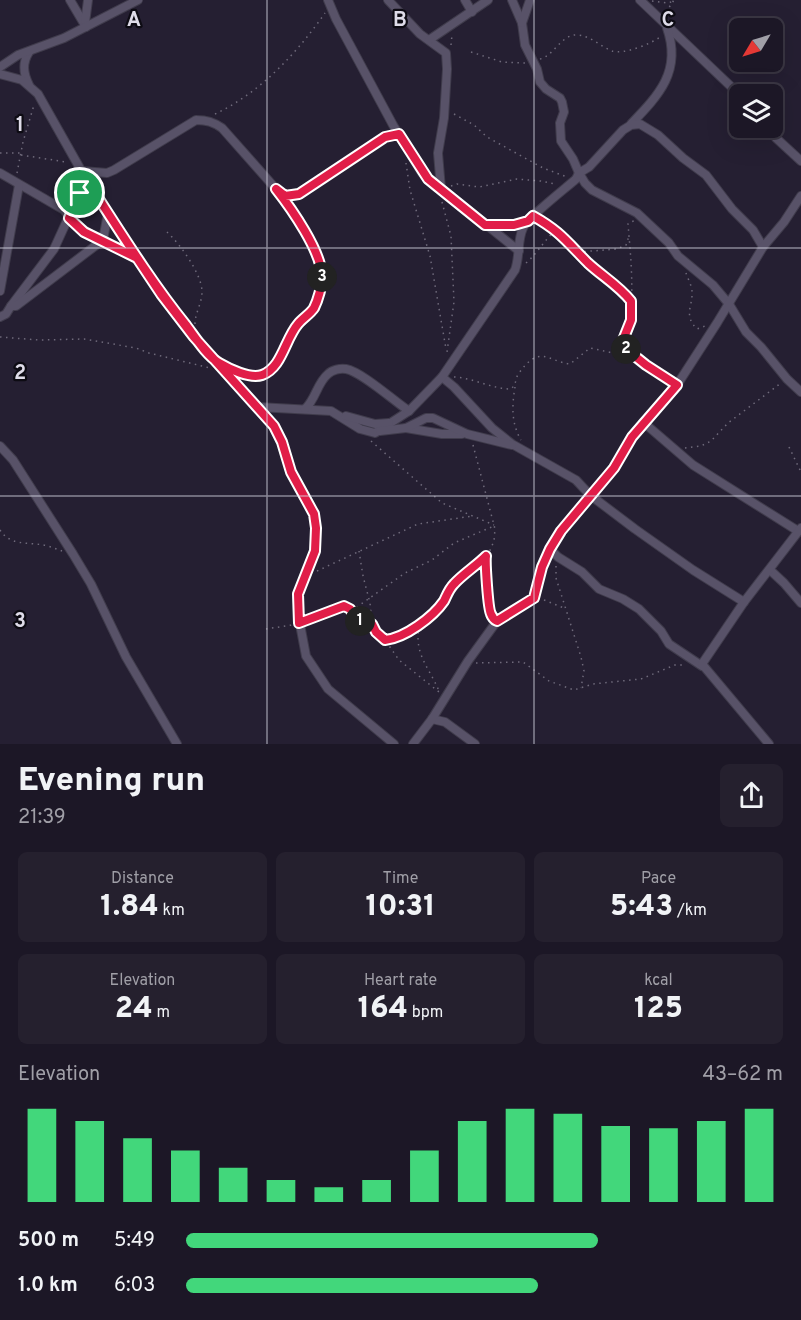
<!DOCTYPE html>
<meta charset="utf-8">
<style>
body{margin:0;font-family:Overpass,sans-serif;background:#25202e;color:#f1f3f6;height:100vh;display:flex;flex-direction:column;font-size:22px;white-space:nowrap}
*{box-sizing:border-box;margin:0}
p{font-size:20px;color:#a09fa7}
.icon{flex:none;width:33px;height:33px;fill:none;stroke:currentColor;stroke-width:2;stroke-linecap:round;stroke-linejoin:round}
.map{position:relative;height:744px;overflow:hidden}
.sheet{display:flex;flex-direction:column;background:#1c1726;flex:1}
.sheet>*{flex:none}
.needle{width:39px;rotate:232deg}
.fabs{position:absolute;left:729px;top:18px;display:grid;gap:12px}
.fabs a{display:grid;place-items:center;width:54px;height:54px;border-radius:9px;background:#1c1726;box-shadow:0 6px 24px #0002,0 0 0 2px #3a3643;font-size:30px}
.pin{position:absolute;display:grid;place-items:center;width:51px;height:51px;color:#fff;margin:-26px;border:3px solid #fff;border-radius:50%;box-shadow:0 2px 6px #0007}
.km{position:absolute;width:30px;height:30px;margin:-15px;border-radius:50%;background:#222;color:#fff;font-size:16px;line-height:30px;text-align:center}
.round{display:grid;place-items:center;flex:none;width:63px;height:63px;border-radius:9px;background:#25202e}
.summary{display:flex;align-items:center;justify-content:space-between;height:102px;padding:0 18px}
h1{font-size:33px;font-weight:800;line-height:45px}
.stats{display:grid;grid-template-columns:repeat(3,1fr);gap:9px;height:102px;padding:6px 18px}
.stats div{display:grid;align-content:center;border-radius:9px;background:#25202e;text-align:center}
.stats b{font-size:30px;font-weight:800}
.stats small{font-size:16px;font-weight:400}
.stats p{font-size:16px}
.chart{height:168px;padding:12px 18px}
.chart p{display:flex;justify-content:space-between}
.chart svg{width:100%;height:108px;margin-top:6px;stroke:#42d77b;stroke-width:6}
ul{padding:0 18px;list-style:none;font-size:20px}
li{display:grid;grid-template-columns:96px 72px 1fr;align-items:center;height:45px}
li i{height:15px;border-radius:8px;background:#42d77b}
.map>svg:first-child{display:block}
</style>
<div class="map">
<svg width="801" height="744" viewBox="0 0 801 744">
<rect width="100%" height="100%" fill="#251f32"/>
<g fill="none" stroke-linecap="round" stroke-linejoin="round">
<defs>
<g id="minor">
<path d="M70,0L86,27"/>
<path d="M328,0L336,19L393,125L422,173L519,251"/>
<path d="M388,0L420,34L446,53L447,69L444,118L438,153L441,189"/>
<path d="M465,0L472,12"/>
<path d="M512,0L522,23L525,45L537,69L540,82L546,89L560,98L562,102L564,112L560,123L561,141L573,159L579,173L585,183L592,190L637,213L669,243L678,256L713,285L729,304L746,332L761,347L787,379L801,392"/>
<path d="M640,0L740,95"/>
<path d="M85,23L88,0"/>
<path d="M522,23L530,0"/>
<path d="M429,40L488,0"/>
<path d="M29,52C22,63 23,73 29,85"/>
<path d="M0,67L18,55L64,38L138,0"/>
<path d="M0,74L22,80L38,94L86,179L161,294L194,337L274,426L282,442L291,472L314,514L316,528L315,551L298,594L299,619L306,656L328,689L394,744"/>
<path d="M631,124C659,95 682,71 667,28"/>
<path d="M771,128L776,138L801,161"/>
<path d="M82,171L107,173L114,170L196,120C207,120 213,122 222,128L276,189C285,195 288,196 299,193L385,137L399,134"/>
<path d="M0,173L64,210C81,235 111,244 137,258"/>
<path d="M0,291L19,185"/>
<path d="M11,306L54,249L86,179"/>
<path d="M0,317L6,314L11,306H16L103,240L108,213"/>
<path d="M222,364C234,369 249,379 261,375C282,368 285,339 298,324C303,318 310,314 314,307C318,299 322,285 321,276C320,250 295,214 280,194"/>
<path d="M442,377L454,387L492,428L512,444L576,480L590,495L635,529L693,570L744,602"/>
<path d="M258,407L331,411L360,429L375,433L409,411L442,377L515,270C520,257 517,241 523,228C527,218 566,188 576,179L579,173L589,167L623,130L631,125L640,124L658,135L683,158L706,175L732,209L753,230L763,247"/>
<path d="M305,409C316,399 317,383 328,374C332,370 340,368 346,369C362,372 394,401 409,411"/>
<path d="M346,416L375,424L389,423"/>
<path d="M643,422L693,465L798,531"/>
<path d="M406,428L442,434H462"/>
<path d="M380,431L406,428L426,418H433L467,434L512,445"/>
<path d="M0,446L13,460L73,554L91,584L126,657L177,744"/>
<path d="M550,549L558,557L582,572L599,589L623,599L639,609L661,631L669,644L702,666"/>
<path d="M770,570L784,583L801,603"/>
<path d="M432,719L445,722L475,744"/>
<path d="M413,744L432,719L468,661L497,621L534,598L542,567L550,549L561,531L614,468L632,437L677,385L717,323L763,247L784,222L801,196"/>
<path d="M769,744L702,664L744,602L801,528"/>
</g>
</defs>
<use href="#minor" stroke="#403c4c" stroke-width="10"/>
<g stroke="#6f6a7b" stroke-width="1.5" stroke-dasharray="1.5 4.5" stroke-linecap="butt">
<path d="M652,1L668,3L674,1"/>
<path d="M666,12L674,0"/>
<path d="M451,45L452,35"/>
<path d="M471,52L502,62L526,63"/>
<path d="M540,59C554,56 562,33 578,35C591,36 601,47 612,51C623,55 651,44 660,37"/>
<path d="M215,114C260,93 297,53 325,13"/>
<path d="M454,114L474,125L487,137L543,168L567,177"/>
<path d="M0,153H20"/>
<path d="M21,155L66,162"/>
<path d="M406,163L410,190L430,256L446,349"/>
<path d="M17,173L23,142L34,105"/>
<path d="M451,186L457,184L479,187L517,179L541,181L555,184"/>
<path d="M442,202L451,236L454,302L447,352"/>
<path d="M542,221L558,231L579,252L617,249L626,245L629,236"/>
<path d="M501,226L514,224"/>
<path d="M167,232C180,244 202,274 202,292C202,303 195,313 195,324"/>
<path d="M579,253C595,271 616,281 631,300"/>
<path d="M526,263C538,253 544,240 556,230"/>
<path d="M686,273C688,279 692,286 692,292C693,306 683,315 697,329L705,326"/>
<path d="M0,337L39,340L84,339L136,348L149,353L210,368"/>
<path d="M622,345L646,365L669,380"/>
<path d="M454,377C474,378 492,389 511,389C517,384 515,378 519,373C540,344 547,361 570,364L590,348L613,353C641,340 630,251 628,224L630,222L634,221"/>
<path d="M515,387C512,405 511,423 521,440"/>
<path d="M371,441L442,503L494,525"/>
<path d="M473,445L495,529L494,541L485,562L491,614"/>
<path d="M789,447L801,472"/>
<path d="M685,448L701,446L711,441L728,423L781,383"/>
<path d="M0,530C10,546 28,542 43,545C50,546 56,549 62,551"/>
<path d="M359,551L363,576L370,603L372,623"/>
<path d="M556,566V578L581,657L584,671L581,688"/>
<path d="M317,571L418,524L473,516"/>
<path d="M544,600L564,608"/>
<path d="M351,609L357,607L405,573L432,560L454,543L494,526"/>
<path d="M308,619L340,606L347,607L357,619L372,624L376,632L385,640L399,660L439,692"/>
<path d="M419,626C414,655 429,667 439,691"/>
<path d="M266,629L292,625"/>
<path d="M386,640L403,635L425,620L442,602L453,585L486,557"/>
<path d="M476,663L523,662L549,681L574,690L593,684L641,679L675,665H686"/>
</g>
<use href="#minor" stroke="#585268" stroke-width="8"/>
</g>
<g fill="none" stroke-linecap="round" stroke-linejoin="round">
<defs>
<path id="route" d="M80,193L69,218L84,232L137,258L161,294L194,337L274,426L282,442L291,472L314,514L316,528L315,551L298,594L299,623L344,606L350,609L357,619L372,624L376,632L385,640C405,638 433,617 444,601C447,595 449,589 454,584C463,574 476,566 486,556C485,562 488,609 491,614C492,617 495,620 497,621L534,598L542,567L550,549L561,531L614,468L632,437L677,385L646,365L621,345L631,320V301C618,285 602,276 588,263C567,242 560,231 533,216L528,221L514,225H485L428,179L399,134L385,137L299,194L285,196L276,189C291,208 322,252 322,277C322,286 318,300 314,308C310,314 303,318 298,324C285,339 282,368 262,375C250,379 229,369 219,363C206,355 195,337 186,325C149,279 118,228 86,179L80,193"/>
</defs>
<use href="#route" stroke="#fff" stroke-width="12"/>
<use href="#route" stroke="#e11d48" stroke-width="8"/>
</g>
<path fill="none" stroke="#dfdce9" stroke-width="1.5" stroke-opacity="0.55" d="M267,0V744M534,0V744M0,248H801M0,496H801"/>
<g font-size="20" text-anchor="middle" font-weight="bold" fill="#dfdce9" stroke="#0d0b13" stroke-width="4.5" stroke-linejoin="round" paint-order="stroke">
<text x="134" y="26">A</text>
<text x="400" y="26">B</text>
<text x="668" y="26">C</text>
<text x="20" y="131">1</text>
<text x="20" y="379">2</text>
<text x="20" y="627">3</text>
</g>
</svg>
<div class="fabs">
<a><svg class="needle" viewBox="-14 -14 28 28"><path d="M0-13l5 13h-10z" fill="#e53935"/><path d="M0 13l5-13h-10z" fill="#a09fa7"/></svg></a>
<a><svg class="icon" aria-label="layers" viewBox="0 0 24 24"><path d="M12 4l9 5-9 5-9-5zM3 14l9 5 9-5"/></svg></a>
</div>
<div class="pin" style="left:80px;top:193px;background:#1e9e55"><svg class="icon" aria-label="arrive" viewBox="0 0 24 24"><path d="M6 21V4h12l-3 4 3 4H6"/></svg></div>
<b class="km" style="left:360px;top:621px">1</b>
<b class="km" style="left:626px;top:349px">2</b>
<b class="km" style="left:322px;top:277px">3</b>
</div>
<section class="sheet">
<div class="summary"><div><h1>Evening run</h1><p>21:39</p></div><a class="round"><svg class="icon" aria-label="share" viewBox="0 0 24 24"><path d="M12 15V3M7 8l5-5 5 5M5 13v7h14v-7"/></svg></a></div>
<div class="stats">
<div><p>Distance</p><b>1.84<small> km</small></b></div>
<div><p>Time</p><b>10:31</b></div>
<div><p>Pace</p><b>5:43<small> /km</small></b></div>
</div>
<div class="stats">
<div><p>Elevation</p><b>24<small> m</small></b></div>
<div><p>Heart rate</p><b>164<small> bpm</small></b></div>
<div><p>kcal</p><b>125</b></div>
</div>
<div class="chart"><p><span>Elevation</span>43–62 m</p>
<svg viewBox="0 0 160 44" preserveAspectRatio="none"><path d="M5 44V6M15 44V11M25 44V18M35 44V23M45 44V30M55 44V35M65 44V38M75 44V35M85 44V23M95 44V11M105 44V6M115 44V8M125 44V13M135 44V14M145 44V11M155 44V6"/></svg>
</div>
<ul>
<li><b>500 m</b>5:49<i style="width:69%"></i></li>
<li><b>1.0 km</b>6:03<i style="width:59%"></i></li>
</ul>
</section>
